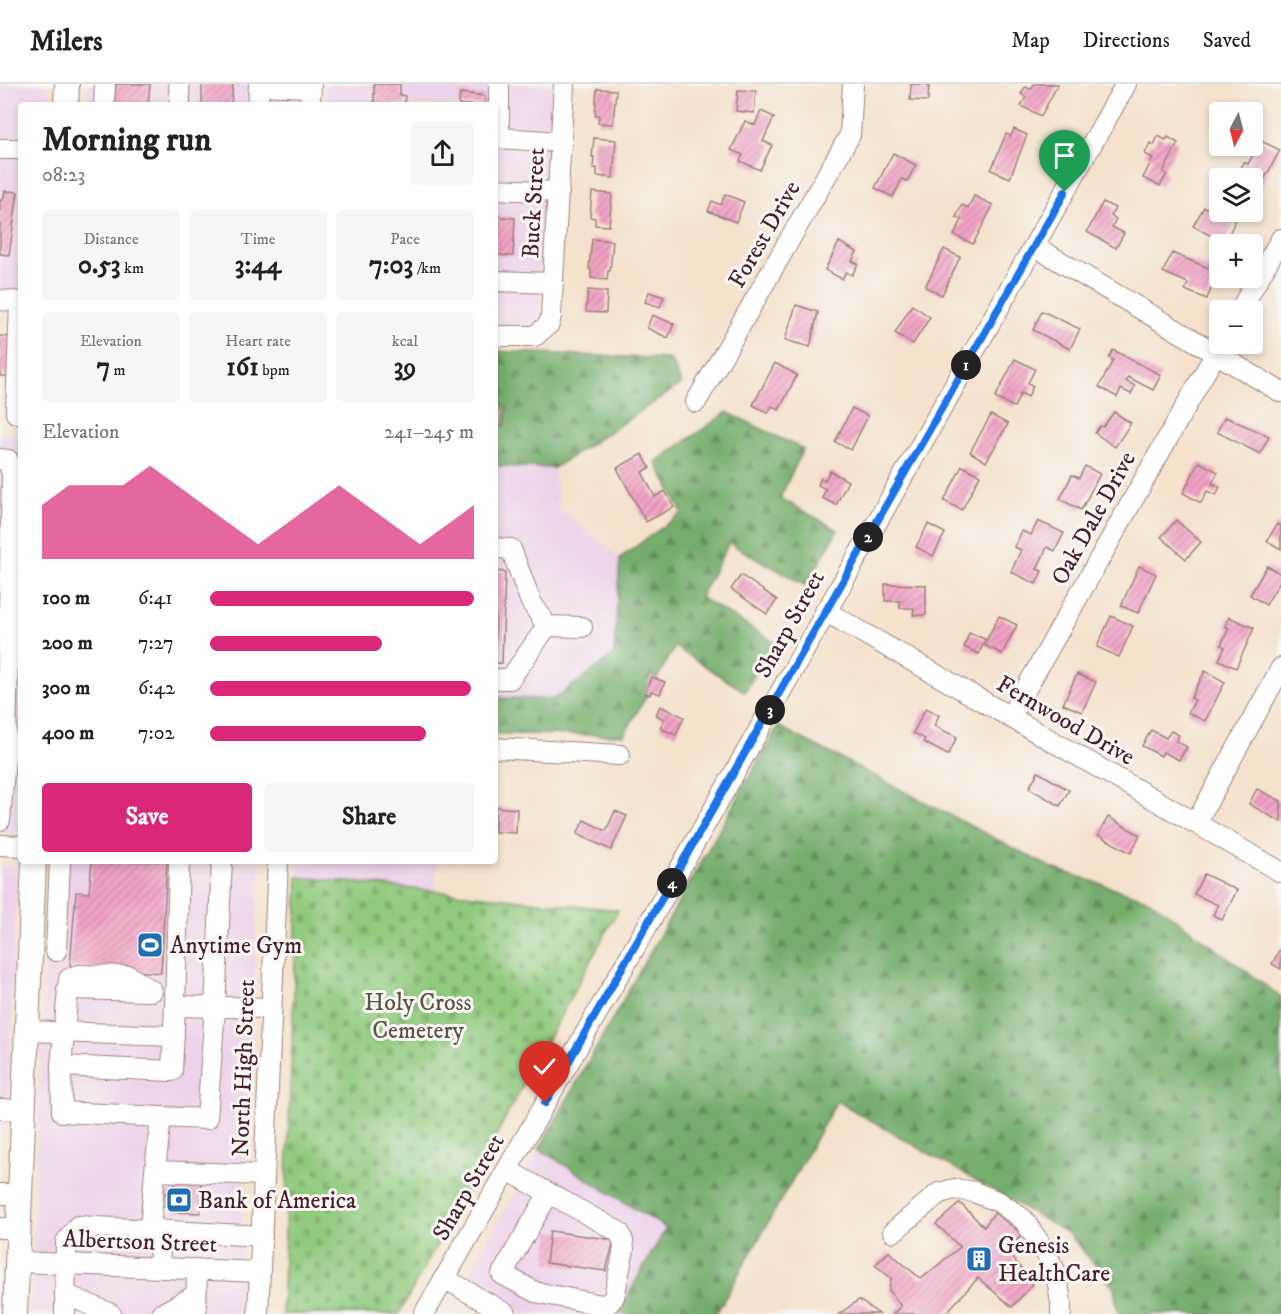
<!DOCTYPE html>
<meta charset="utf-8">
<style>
body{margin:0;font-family:"IM FELL DW Pica",serif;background:#f6f6f6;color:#222;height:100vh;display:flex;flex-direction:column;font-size:22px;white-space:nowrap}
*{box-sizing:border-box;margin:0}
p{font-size:20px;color:#767676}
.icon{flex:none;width:33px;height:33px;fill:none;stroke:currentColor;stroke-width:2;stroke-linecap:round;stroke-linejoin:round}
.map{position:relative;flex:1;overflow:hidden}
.side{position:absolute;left:18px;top:18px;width:480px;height:762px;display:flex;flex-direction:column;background:#fff;border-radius:6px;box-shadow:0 3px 9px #0003}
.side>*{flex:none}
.needle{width:39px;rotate:187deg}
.buttons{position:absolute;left:1209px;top:18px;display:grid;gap:12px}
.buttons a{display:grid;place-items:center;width:54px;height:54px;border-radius:6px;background:#fff;box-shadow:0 3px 9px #0003;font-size:30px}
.pin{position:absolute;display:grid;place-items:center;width:51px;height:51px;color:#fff;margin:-62px -26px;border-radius:50% 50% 50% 0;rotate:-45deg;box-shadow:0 0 6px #0007}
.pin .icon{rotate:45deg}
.km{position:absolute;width:30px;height:30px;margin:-15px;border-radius:50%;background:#222;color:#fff;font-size:16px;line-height:30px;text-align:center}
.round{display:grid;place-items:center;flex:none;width:63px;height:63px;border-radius:6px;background:#f6f6f6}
.overview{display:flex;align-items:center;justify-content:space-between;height:102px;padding:0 24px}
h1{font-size:33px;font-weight:700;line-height:45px}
.figures{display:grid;grid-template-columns:repeat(3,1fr);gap:9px;height:102px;padding:6px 24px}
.figures div{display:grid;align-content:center;border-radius:6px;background:#f6f6f6;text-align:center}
.figures b{font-size:26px;font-weight:700}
.figures small{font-size:16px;font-weight:400}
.figures p{font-size:16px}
.chart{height:168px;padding:12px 24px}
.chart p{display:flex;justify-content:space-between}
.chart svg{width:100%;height:108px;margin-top:6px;fill:#db2777;opacity:.7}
.action{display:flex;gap:12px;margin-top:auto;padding:12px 24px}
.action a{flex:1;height:69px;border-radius:6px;background:#db2777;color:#fff;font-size:24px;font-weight:700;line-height:69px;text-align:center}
.action a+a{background:#f6f6f6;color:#222}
ul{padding:0 24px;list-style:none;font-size:20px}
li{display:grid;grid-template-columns:96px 72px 1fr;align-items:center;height:45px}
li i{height:15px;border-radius:8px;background:#db2777}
header{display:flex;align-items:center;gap:36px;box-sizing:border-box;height:84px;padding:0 30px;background:#fff;border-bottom:2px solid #e0e0e0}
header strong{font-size:28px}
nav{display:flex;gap:33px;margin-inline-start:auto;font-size:21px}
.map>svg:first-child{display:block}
</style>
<header>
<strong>Milers</strong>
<nav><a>Map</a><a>Directions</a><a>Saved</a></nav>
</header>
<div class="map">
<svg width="1281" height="1230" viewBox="0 0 1281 1230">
<defs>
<pattern id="forest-firs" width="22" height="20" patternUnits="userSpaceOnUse" patternTransform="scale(1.5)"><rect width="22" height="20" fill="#74ae6c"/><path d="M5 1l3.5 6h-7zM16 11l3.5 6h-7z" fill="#618d59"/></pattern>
<pattern id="cemetery-stones" width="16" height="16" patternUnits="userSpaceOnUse" patternTransform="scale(1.5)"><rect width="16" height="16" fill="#90ca7d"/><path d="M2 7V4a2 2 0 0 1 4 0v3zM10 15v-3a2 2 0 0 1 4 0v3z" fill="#7ead6c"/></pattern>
<pattern id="building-hatch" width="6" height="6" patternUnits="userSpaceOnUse" patternTransform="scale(1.5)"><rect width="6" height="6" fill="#f3a4c7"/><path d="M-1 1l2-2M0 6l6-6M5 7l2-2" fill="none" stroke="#c785a2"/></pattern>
</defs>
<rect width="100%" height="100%" fill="#f6f6f2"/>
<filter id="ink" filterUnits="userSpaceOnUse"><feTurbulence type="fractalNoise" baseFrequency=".0167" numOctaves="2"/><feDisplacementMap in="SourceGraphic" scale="12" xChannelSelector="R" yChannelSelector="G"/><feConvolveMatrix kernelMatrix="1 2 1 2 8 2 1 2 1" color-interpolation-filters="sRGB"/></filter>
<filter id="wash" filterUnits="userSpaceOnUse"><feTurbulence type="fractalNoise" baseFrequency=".008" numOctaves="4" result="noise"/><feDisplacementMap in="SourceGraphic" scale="24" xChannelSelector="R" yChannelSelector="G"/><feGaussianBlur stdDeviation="1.35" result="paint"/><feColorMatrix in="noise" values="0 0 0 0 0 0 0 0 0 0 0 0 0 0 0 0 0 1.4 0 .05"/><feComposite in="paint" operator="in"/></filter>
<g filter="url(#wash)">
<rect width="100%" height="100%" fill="#f4e2cc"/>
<g fill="#edd1e9">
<path d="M0,0H48L47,21H21V208L0,206Z"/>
<path d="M88,0H297L296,21H87Z"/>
<path d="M325,0H552L538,240L495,239V21H325Z"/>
<path d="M0,350L21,351V664L16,750L0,749Z"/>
<path d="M495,382L554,384L558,423L620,474L614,571L554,615L495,614Z"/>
<path d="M50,777H260L238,1230H30Z"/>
<path d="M299,777H437L435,807L298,793Z"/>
<path d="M0,781L17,782L7,1043H0Z"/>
<path d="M539,1065L666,1144L617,1230H524L466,1194Z"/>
</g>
<g fill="url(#forest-firs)" stroke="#5f664c" stroke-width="1.5">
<path d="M495,267L670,275L682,300L554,384L495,382Z"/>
<path d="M727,328L803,365L780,414L838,446L806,502L729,459L700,513L774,558L745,608L675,563L624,651L495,650V614L554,615L614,571L620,474L682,429L656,378Z"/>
<path d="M778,642L1052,784L1150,816L1281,913V1230H1118L1114,1204L1069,1150L837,1017L716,1230H617L666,1144L539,1065Z"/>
</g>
<path fill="url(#cemetery-stones)" stroke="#6d7454" stroke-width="1.5" d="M298,793L618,826L399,1230H282Z"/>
<g id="blocks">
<g fill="url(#building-hatch)">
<path d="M116,0H150L148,21H114Z"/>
<path d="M202,0H233L231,21H202Z"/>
<path d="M374,0H400V11L405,12L404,21L374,19Z"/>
<path d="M911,0H929L928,17L910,16Z"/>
<path d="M1034,0H1058L1041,32L1021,22L1026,13L1021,10L1025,3L1031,5Z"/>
<path d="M597,5L616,6L613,40L598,39L599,31H595Z"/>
<path d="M738,6L756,7L754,29L736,27Z"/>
<path d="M460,9L485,12V21H459Z"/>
<path d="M761,27L774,33L763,57L772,61L760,86L740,77L743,71L731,66L745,37L755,41Z"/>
<path d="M1014,45L1027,51L1010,94L991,86L1006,50L1011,52Z"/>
<path d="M1158,52L1166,56L1168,53L1178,59L1163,88L1167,90L1160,102L1143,94L1153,74L1145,70L1150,59L1154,61Z"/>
<path d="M594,54L616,56L613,94L597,92V84H593L594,73H592Z"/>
<path d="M1261,57L1280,66L1258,107L1252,104V94H1236L1244,78L1248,80Z"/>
<path d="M893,69L916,81L907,97L902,95L893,113L875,104Z"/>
<path d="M5,107L18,108L9,171L0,170V116H3Z"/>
<path d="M592,108L612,110L609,142L595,141V134L590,133Z"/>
<path d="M725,110L744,118L736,138L708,127L712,117L721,121Z"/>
<path d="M1217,110L1220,112V128H1240L1224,159L1193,142L1204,123L1209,125Z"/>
<path d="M974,112L993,121L973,160L954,151L962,136L956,133L962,121L968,124Z"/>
<path d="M1103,118L1115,124L1111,132L1116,135L1112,143L1124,149L1116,164L1087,148Z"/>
<path d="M495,132L515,134L513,172L495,171Z"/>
<path d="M592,155L613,157L610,187H608L607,196L591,194V185H589Z"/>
<path d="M839,158L857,168L852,177L858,180L852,191L846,188L842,195L825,186Z"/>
<path d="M944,165L960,173L942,211L925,203Z"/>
<path d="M1172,169L1218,188L1207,215L1185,206L1188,199L1163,188Z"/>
<path d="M588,206L607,208L606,229L586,228Z"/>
<path d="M649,208L664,213L660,223L645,218Z"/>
<path d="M796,221L818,228L810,263L785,256Z"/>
<path d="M912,221L930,233L913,260L895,249Z"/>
<path d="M1042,227L1080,245L1070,265L1033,246Z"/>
<path d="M652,231L674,240L668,254L647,244Z"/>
<path d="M0,252L12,253L9,292H0Z"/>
<path d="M1113,266L1161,291L1153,306L1128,293L1126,297L1135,302L1131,310L1121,305L1117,313L1099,303L1113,276L1109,274Z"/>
<path d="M1015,275L1035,285L1028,299L1033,302L1028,313L1021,309L1014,323L995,314Z"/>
<path d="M775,279L797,291L779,326L772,322L768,329L753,321Z"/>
<path d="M495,323L504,324L503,342L495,341Z"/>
<path d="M852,324L868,332L851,366L835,358Z"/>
<path d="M1114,328L1131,339L1115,363L1095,349L1100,342L1103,343Z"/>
<path d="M991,331L1008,340L986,378L970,368Z"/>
<path d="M1225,333L1269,352L1260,370L1217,348Z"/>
<path d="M642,370L650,384L642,388L655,413L665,407L674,423L646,438L617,384Z"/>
<path d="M1199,378L1218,388L1212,399L1220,403L1216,411L1207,407L1201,419L1183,409Z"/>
<path d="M962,382L980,391L962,426L944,417Z"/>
<path d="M1085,382L1100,390L1081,426L1060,415L1072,391L1079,394Z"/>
<path d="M830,387L848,397L836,421L822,414L826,405L818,401L821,394L825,396Z"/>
<path d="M1176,436L1201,458L1186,475L1161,453Z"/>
<path d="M1038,437L1064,449L1055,467L1047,463L1037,485L1042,487L1036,500L1011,488L1021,466L1014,463L1022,447L1031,451Z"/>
<path d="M928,440L945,449L933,472L916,463Z"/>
<path d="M1277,440L1281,442V465L1267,457Z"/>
<path d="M1139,482L1156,490L1138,529L1121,522Z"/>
<path d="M1267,482L1281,490V495L1266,521L1250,511Z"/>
<path d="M495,487L505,488L502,579H495Z"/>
<path d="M741,491L777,516L767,530L731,505Z"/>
<path d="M885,500L926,501V531H913L914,524H900V517H885Z"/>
<path d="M999,532L1017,541L1002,570L984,561Z"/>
<path d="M1111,532L1133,542L1119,573L1097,563Z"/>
<path d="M1229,533L1254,544L1236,584L1219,576L1225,563L1221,561L1229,544L1225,542Z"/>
<path d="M969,549L985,555L979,570L964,563Z"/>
<path d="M1205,587L1225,598L1205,637L1188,629L1195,616L1191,614Z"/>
<path d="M1077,590L1096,598L1082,628L1063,620Z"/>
<path d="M651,593L665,598L660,610L651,607L650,611L645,609Z"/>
<path d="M660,622L684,633L676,651L660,644L664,635L656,631Z"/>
<path d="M926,624L939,631L934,642L957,653L948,671L923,658L925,655L913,649Z"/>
<path d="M1151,646L1166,654L1171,647L1179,651L1176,657L1187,663L1179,676L1163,668L1161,672L1142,662Z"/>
<path d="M1038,688L1069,706L1060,722L1029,704Z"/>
<path d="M1257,705L1281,717V738L1249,720Z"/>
<path d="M495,723L517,725L516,749L495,748Z"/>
<path d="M615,727L627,732L611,766L577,750L584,736L606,747Z"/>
<path d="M1108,733L1140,751L1131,769L1098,751Z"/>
<path d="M92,777H167L161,889L70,882L76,808L89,809Z"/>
<path d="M1204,790L1237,806L1222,836L1213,831L1218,821L1194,810Z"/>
<path d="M1281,863V885L1272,880Z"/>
<path d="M175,1097L201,1098L200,1129L175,1128L173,1122H157V1109L175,1110Z"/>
<path d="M960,1119L984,1143L994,1129L1022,1150L1008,1168L1033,1200L1012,1223L978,1194L945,1230H893L901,1222L889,1206L891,1194L875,1181L889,1168L921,1195L960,1163L936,1140Z"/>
<path d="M550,1147L614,1156L606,1187L546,1179Z"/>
<path d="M859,1216L879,1230H839Z"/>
</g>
</g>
</g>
<g filter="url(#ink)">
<use href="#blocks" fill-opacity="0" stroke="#9f807c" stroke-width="1.5"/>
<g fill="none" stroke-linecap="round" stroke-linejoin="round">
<defs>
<g id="minor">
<path d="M179,0L180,21"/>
<path d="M499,0V54L562,58"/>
<path d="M104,21L105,0"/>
<path d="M258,21L259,1L311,3"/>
<path d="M310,21L311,0"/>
<path d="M0,65H21"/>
<path d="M495,105L559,108"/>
<path d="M1034,162L1281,308"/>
<path d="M495,197L553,199"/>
<path d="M0,216L21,218"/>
<path d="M20,218L16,329H21"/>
<path d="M1240,226L1281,155"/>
<path d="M495,252H535L549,240L551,232L564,0"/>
<path d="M696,318L850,51L853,0"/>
<path d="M0,375L8,376L12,390L6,663"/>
<path d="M495,464L511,465L531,518L547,542L510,595H495"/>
<path d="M825,527L1281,788"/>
<path d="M547,542L582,543"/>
<path d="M1010,633L1221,260"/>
<path d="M495,664L620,671"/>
<path d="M0,736L6,663L21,664"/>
<path d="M1196,739L1281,584"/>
<path d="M0,761L21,762"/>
<path d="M56,867L60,777"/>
<path d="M67,905L151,907"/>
<path d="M152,907L129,892L78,891L69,895L61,982L172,987L175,922L271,924"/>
<path d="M175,922L179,777"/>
<path d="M27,947L174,952"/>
<path d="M61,982L62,1028L161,1033L155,1087"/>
<path d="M0,1025L24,1026"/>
<path d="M161,1033L207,1035L215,923L222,777"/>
<path d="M507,1086L619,1148L623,1157L624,1165L614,1213L609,1219L602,1221L535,1208L502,1190L549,1109"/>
<path d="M0,1110H20"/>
<path d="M0,1144H19"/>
<path d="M150,1145L155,1087L264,1091"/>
<path d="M159,1145L160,1184"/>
<path d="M893,1148L939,1109L955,1105L974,1108L999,1118L1023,1135L1045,1167L1056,1189L1061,1218V1230"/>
<path d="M18,1178L260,1188"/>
<path d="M444,1194L506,1230"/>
<path d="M65,1210L111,1230"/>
<path d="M65,1230L66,1158L78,1142L262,1152"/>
<path d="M161,1230L196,1211"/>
<path d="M196,1230L197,1185"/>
<path d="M258,1230L278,777"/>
<path d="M424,1230L661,818L1126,0"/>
</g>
<g id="major">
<path d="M66,21L67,0"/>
<path d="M15,1230L34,777"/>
</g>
</defs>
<use href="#minor" stroke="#9f807c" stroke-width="22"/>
<use href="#major" stroke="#9f807c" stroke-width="26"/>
<use href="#minor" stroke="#fff" stroke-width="20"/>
<use href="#major" stroke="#fff" stroke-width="24"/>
</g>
</g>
<g fill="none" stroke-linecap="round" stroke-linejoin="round" filter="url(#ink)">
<defs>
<path id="route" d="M545,1019L1065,108"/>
</defs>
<use href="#route" stroke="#fff" stroke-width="12"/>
<use href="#route" stroke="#1a73e8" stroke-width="8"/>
</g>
<defs>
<symbol id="stadium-square" viewBox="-11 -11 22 22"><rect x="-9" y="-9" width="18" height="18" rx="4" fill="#1f6fb2" stroke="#f6f6f2"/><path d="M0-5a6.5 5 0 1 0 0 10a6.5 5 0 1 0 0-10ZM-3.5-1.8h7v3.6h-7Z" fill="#fff"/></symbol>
<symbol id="bank-square" viewBox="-11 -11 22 22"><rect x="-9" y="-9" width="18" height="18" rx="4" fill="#1f6fb2" stroke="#f6f6f2"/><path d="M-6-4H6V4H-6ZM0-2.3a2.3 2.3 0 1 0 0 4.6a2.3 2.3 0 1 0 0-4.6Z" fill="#fff"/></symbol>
<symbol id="building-square" viewBox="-11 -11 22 22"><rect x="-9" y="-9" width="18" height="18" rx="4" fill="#1f6fb2" stroke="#f6f6f2"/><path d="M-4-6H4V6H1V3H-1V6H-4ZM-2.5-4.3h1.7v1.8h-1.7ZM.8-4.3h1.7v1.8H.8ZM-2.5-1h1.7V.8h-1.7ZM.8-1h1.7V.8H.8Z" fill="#fff"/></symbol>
</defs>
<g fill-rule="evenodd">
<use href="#stadium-square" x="135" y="846" width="30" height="30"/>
<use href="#bank-square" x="164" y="1101" width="30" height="30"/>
<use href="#building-square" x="964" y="1160" width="30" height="30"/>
</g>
<g text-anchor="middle" stroke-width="6" stroke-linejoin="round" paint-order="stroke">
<g font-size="24" fill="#4a1f2b" stroke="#f6f6f2">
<text transform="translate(533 119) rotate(-87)" y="8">Buck Street</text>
<text transform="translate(764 150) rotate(-60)" y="8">Forest Drive</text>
<text transform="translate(1093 434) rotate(-61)" y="8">Oak Dale Drive</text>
<text transform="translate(789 540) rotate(-61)" y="8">Sharp Street</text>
<text transform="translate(1066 636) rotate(30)" y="8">Fernwood Drive</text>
<text transform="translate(243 984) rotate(-88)" y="8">North High Street</text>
<text transform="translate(468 1103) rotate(-60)" y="8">Sharp Street</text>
<text transform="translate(140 1157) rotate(2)" y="8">Albertson Street</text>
</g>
<g font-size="24" fill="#4a1f2b" stroke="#f6f6f2" text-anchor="start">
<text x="170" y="869">Anytime Gym</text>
<text x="198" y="1124">Bank of America</text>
<text x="998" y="1169">Genesis<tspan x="998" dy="28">HealthCare</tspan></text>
</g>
<g font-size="24" fill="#5f5244" stroke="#f6f6f2">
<text x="418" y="926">Holy Cross<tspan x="418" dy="28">Cemetery</tspan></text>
</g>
</g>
</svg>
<div class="buttons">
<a><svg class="needle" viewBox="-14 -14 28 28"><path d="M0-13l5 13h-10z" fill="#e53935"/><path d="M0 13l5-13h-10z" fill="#767676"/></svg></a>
<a><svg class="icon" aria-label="layers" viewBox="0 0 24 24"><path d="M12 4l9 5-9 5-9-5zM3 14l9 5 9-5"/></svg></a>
<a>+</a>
<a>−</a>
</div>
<div class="pin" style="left:1065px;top:108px;background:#1e9e55"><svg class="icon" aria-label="arrive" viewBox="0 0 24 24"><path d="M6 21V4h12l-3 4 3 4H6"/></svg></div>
<div class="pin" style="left:545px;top:1019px;background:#d93025"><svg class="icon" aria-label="check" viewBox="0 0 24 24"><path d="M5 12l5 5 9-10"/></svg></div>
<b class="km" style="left:966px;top:281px">1</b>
<b class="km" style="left:868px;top:453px">2</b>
<b class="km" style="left:770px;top:626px">3</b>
<b class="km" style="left:672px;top:799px">4</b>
<section class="side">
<div class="overview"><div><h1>Morning run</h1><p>08:23</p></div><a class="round"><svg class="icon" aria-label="share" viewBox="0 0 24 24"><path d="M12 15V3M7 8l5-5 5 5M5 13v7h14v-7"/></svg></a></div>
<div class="figures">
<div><p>Distance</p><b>0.53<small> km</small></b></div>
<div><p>Time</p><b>3:44</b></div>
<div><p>Pace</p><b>7:03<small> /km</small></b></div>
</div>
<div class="figures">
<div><p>Elevation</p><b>7<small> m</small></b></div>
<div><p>Heart rate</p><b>161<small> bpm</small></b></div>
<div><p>kcal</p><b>39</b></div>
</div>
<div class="chart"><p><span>Elevation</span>241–245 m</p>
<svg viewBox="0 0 160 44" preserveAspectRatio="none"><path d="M0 44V22L10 14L20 14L30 14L40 6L50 14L60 22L70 30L80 38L90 30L100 22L110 14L120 22L130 30L140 38L150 30L160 22V44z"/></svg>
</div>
<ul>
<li><b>100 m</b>6:41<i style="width:100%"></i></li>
<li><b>200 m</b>7:27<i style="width:65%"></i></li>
<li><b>300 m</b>6:42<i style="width:99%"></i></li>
<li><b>400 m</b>7:02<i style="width:82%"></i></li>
</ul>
<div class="action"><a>Save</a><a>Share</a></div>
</section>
</div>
